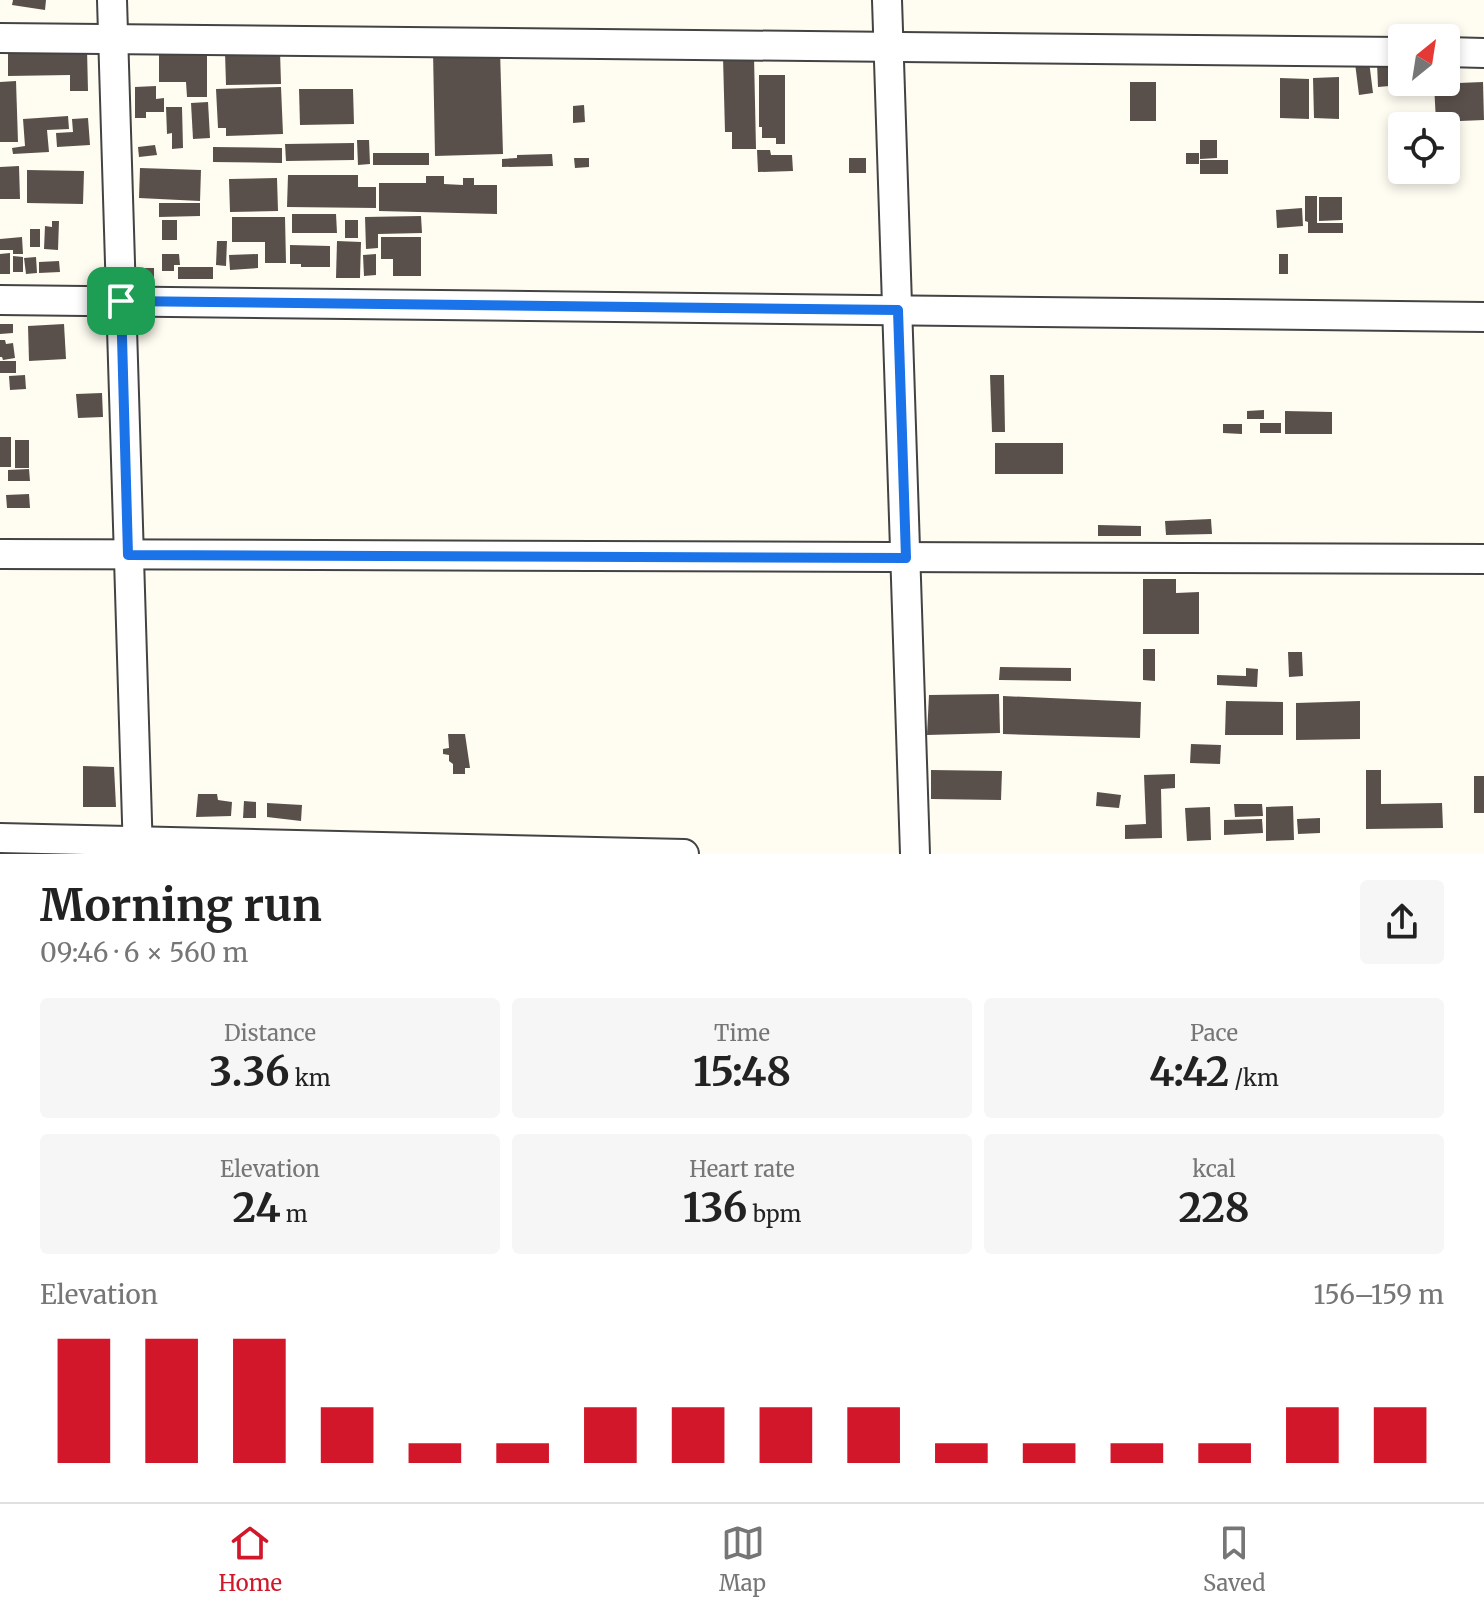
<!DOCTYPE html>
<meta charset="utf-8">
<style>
body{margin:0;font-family:Merriweather,serif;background:#f6f6f6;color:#222;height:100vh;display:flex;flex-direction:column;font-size:30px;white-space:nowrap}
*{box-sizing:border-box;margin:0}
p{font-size:26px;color:#767676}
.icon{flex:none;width:44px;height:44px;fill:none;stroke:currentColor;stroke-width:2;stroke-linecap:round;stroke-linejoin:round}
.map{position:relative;height:854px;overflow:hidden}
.drawer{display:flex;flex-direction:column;background:#fff;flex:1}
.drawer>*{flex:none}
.needle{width:52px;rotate:30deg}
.fabs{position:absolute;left:1388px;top:24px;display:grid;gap:16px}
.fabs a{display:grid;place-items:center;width:72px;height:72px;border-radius:8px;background:#fff;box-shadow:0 4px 12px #0003;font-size:40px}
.pin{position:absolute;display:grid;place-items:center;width:68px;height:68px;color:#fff;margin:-34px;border-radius:16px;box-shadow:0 4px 12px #0006}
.round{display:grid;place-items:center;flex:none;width:84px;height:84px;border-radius:8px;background:#f6f6f6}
.head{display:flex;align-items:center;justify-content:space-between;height:136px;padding:0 40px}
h1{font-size:44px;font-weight:700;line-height:60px}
.figures{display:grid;grid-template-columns:repeat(3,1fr);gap:12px;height:136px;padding:8px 40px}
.figures div{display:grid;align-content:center;border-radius:8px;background:#f6f6f6;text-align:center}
.figures b{font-size:40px;font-weight:700}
.figures small{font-size:22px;font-weight:400}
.figures p{font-size:22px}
.chart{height:224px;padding:16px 40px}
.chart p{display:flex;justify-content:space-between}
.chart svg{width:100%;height:144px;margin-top:8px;stroke:#d11729;stroke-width:6}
.tab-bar{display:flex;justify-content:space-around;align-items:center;height:112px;border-top:2px solid #e0e0e0;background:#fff;font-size:22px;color:#767676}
.tab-bar a{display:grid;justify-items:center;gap:4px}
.tab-bar .active{color:#d11729}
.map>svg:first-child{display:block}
</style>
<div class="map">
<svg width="1484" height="854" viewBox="0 0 1484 854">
<rect width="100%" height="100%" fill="#fffcf2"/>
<g fill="#5a504b">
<path d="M13,0H46L45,10L12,5Z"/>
<path d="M87,49L88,91H70V75L8,76V50Z"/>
<path d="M500,50L503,154L435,156L433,51Z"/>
<path d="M207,52V97H187L186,82H159V53Z"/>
<path d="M280,52L281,84L226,85L225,53Z"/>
<path d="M754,56L756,149H732V132H725L723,57Z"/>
<path d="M1369,61L1373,93L1359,95L1355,63Z"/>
<path d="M1399,61L1401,85L1378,87L1377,62Z"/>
<path d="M759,75H785V144H776V138H762V127H759Z"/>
<path d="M1339,77V119L1314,118L1313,78Z"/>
<path d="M1280,78L1309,79V119L1280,118Z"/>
<path d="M16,81L18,142H0V82Z"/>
<rect x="1130" y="82" width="26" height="39"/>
<path d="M1483,82L1484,120L1436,122L1434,84Z"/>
<path d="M156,86V99L164,98V112H146V118H135V87Z"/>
<path d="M281,87L283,134L226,136V128H218L216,89Z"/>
<path d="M299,89H353L354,124L300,125Z"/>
<path d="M208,102L210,138L193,139L191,103Z"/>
<path d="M584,105L585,122L573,123V106Z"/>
<path d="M166,107H182L183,148L172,149V133L167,134Z"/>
<path d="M68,116L69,129L47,130L49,152L13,154L12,148L25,146L23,119Z"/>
<path d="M88,118L90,145L57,147L56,133L73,132L72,119Z"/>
<path d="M357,140H369L370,164L358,165Z"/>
<path d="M1200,140H1217V158L1200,159Z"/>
<path d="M354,143V160L286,161L285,144Z"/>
<path d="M155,145L157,155L139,157L138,147Z"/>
<path d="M213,147L282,148V163L213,162Z"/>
<path d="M757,150H770L771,155H792L793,171L758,172Z"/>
<rect x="373" y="153" width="56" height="12"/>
<rect x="1186" y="153" width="13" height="11"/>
<path d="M552,154L553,166L502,167V159L517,158V155Z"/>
<path d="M574,158H589V167L575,168Z"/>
<rect x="849" y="158" width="17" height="15"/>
<rect x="1200" y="160" width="28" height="14"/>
<path d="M19,166L20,199H0V167Z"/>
<path d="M140,168L201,170L200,201L139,198Z"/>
<path d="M27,170L84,171L83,204L27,203Z"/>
<path d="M288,175H358V187H376V208L287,207Z"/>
<path d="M426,176H444V184L463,185V178H474V185H497V214L379,211V183H426Z"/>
<path d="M277,178L278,211L230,212L229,179Z"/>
<path d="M1305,196H1317V223H1343V233H1308V222L1305,221Z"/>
<path d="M1319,197H1342V220L1319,221Z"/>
<path d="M159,203H200V216L159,217Z"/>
<path d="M1302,208L1303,226L1277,228L1276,210Z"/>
<path d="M292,214H336L337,233H292Z"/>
<path d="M421,216L422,233L378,234V248L366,249L365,217Z"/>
<path d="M232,217H285L286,263H265V242H232Z"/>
<rect x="162" y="220" width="15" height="20"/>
<rect x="345" y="220" width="13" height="18"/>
<path d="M52,221H59L58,250L44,249L45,226L52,227Z"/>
<rect x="30" y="229" width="10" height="18"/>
<path d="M22,237L23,254H13V250H0V239Z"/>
<path d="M381,237H421V276H393V259H381Z"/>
<path d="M217,241H227L226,266L216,265Z"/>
<path d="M337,241L361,242L360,278H336Z"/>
<path d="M290,245L330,246V267H301V264H290Z"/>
<path d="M10,253V274H0V254Z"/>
<path d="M162,254H179L180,265H174V271H162Z"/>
<path d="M258,254V268L230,270L229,255Z"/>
<path d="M376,254V275L364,276L363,255Z"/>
<rect x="1279" y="254" width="9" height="20"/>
<path d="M13,256L23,257V272H13Z"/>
<path d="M36,257L37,273L26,274L24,258Z"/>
<path d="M59,261L60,272L39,273V262Z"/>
<rect x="178" y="267" width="35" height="12"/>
<rect x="145" y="268" width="9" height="11"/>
<path d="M0,324H13V333L0,334Z"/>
<path d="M64,324L66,359L29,361L28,326Z"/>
<path d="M0,340H5L6,344L13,343L15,358L3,360L2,357H0Z"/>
<rect x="0" y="361" width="16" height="12"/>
<path d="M25,375L26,389L10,390L9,376Z"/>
<path d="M990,375H1004L1005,432H992Z"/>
<path d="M102,393L103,417L78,418L76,394Z"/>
<path d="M1264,410V419H1247V411Z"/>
<path d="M1285,411L1332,412V434H1285Z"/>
<rect x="1260" y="423" width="21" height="10"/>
<path d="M1223,424H1242V434L1223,433Z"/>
<rect x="0" y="437" width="11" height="30"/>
<rect x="15" y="440" width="14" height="28"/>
<rect x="995" y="443" width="68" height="31"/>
<path d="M29,469L30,481H8V470Z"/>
<path d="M29,494L30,508H7L6,495Z"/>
<path d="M1211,519L1212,534L1166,535L1165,521Z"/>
<path d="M1098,525L1141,526V536H1098Z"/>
<path d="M1143,579H1176V593L1199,592V634H1143Z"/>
<path d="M1143,649H1155V681L1143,680Z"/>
<path d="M1288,652H1302L1303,676L1289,677Z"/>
<path d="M1000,667L1071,668V681L999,680Z"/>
<path d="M1246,668L1258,669L1257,687L1217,685V675L1246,676Z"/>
<path d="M999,694L1000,733L927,735L929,695Z"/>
<path d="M1003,696L1141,702L1140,738L1003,734Z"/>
<path d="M1226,701L1283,702V735H1225Z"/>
<path d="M1360,701V739L1296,740V703Z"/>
<path d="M448,734H465L470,768H465V774H453V764L449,761V755L443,754V749L449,748Z"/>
<path d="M1191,744L1221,745L1220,764L1190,763Z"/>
<path d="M83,766L114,767L116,807H83Z"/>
<path d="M931,770L1002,771L1001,800L931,799Z"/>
<path d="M1366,770H1381V804L1442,803L1443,828L1366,829Z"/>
<path d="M1175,774V788L1161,789L1162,838L1125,839V825L1146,824L1144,775Z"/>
<rect x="1474" y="776" width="10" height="37"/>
<path d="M1097,792L1121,795L1119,808L1096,806Z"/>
<path d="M198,794H217L218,800L232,802L231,816L196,817Z"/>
<path d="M244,801L256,802V818H243Z"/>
<path d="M267,803L302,805L301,821L267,817Z"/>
<path d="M1234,804H1262L1263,816L1235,817Z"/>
<path d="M1293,806L1294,840L1266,841V807Z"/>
<path d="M1210,807L1211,840L1187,841L1185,808Z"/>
<path d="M1320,818V833L1298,834L1297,819Z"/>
<path d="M1262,819L1263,833L1224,835V820Z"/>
</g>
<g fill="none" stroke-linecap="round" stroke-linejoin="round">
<defs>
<g id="minor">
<path d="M112,0L138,854"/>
<path d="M887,0L915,854"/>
<path d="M0,38L1402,52"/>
<path d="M1446,52L1484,53"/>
<path d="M0,300L1484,317"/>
<path d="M0,554L1484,559"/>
<path d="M0,838L684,854"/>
</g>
</defs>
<use href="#minor" stroke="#434343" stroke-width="32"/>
<use href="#minor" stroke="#fff" stroke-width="28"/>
</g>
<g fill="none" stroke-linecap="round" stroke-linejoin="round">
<defs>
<path id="route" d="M121,301L898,310L906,558L128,555Z"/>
</defs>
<use href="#route" stroke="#fff" stroke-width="16"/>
<use href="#route" stroke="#1a73e8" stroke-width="10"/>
</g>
</svg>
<div class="fabs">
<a><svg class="needle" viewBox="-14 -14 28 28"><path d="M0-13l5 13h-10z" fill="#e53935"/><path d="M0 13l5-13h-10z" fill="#767676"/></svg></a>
<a><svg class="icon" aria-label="locate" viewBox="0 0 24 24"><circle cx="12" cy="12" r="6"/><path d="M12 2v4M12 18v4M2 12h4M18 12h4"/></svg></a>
</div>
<div class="pin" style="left:121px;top:301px;background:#1e9e55"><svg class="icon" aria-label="arrive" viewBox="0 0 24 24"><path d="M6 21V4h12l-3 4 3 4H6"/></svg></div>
</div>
<section class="drawer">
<div class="head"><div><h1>Morning run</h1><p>09:46 · 6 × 560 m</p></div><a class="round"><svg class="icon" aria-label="share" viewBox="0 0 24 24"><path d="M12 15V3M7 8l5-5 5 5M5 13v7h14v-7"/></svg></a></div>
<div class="figures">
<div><p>Distance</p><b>3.36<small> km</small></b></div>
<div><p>Time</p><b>15:48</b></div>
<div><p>Pace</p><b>4:42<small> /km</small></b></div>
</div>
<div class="figures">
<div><p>Elevation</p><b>24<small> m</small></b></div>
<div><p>Heart rate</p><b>136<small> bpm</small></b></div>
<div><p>kcal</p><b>228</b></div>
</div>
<div class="chart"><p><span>Elevation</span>156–159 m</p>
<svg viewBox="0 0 160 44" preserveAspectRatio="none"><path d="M5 44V6M15 44V6M25 44V6M35 44V27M45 44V38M55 44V38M65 44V27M75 44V27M85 44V27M95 44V27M105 44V38M115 44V38M125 44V38M135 44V38M145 44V27M155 44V27"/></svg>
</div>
</section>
<nav class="tab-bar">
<a class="active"><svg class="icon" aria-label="home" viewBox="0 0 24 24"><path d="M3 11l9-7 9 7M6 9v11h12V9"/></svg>Home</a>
<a><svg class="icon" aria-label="map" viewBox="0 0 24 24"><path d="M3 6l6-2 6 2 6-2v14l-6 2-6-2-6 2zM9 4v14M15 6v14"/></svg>Map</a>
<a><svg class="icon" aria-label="saved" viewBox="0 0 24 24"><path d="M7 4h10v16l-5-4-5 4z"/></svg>Saved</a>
</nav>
